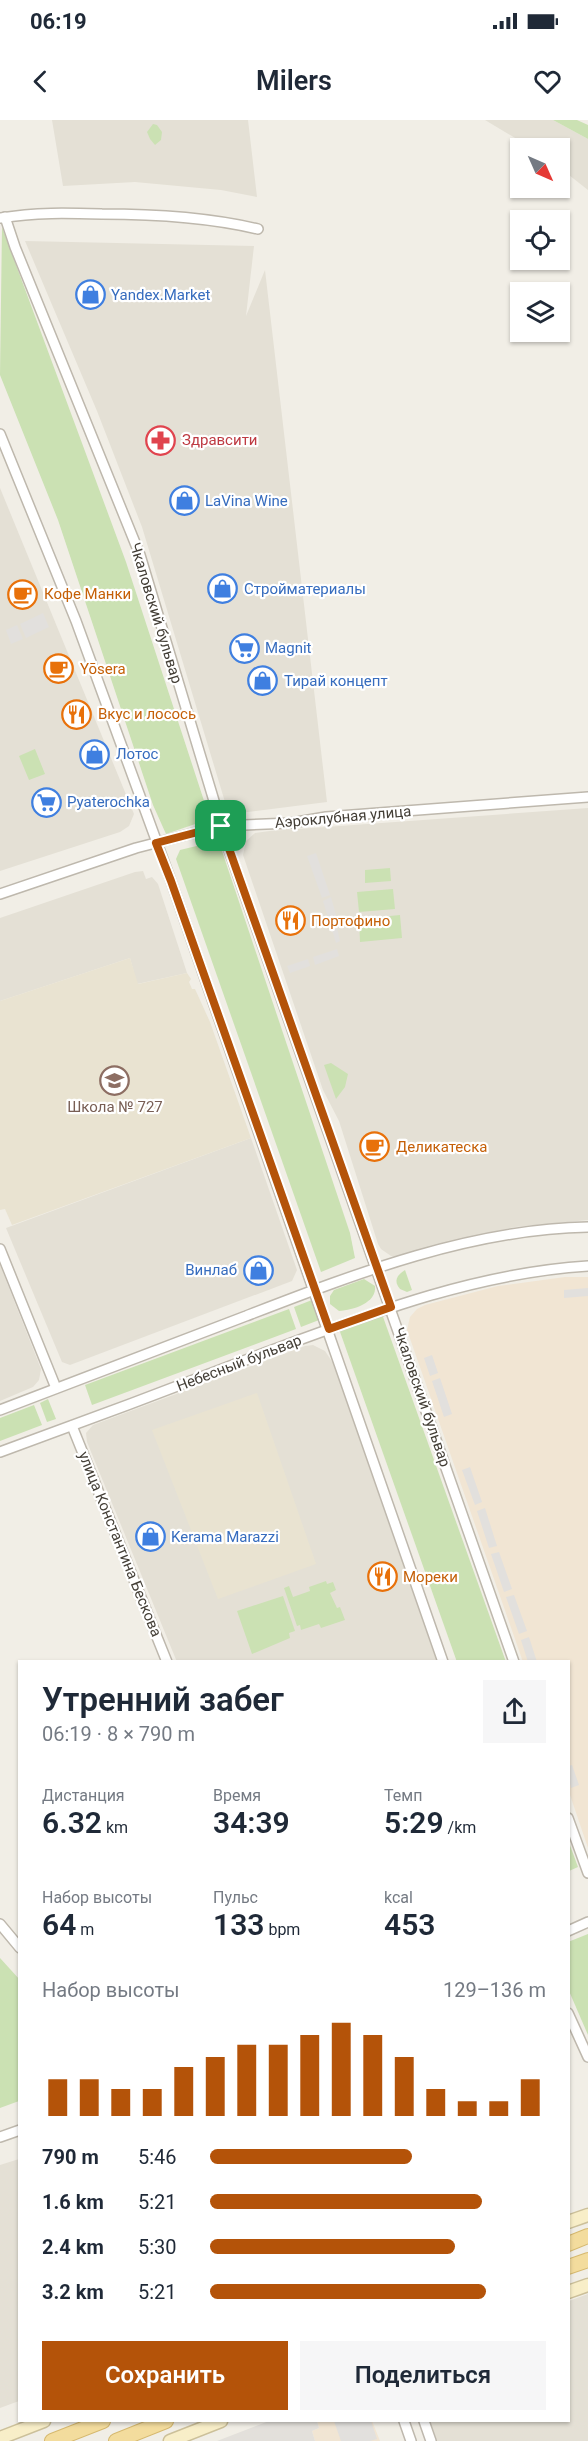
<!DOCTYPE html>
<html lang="ru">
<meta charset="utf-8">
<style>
body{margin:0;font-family:Roboto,sans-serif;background:#f6f6f7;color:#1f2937;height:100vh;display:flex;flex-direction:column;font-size:22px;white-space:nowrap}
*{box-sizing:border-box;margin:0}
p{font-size:20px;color:#747a83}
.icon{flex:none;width:33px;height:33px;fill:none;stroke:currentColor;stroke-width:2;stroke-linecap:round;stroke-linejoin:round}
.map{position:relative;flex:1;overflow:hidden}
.drawer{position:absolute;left:18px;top:1540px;width:552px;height:762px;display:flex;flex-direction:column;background:#fff;border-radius:0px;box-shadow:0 2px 4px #0004}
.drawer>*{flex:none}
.needle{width:39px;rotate:135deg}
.controls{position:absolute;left:510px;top:18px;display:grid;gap:12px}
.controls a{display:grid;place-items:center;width:60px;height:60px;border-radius:0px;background:#fff;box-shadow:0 2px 4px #0004;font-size:30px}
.pin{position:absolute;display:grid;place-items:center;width:51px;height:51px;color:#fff;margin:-26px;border-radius:12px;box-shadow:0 3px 9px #0006}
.round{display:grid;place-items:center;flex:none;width:63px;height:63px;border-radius:0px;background:#f6f6f7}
.summary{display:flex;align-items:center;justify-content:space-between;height:102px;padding:0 24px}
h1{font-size:33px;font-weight:600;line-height:45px}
.metrics{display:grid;grid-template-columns:repeat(3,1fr);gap:9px;height:102px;padding:6px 24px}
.metrics div{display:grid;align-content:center}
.metrics b{font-size:30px;font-weight:600}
.metrics small{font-size:16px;font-weight:400}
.metrics p{font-size:16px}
.chart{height:168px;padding:12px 24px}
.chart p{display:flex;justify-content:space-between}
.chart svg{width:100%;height:108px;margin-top:6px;stroke:#b45309;stroke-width:6}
.button{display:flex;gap:12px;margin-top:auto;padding:12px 24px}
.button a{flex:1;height:69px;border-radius:0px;background:#b45309;color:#fff;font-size:24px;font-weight:600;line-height:69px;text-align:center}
.button a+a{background:#f6f6f7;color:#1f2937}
ul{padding:0 24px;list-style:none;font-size:20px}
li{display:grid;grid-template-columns:96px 72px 1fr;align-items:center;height:45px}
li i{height:15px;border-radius:8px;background:#b45309}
.status{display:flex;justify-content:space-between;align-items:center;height:42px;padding:0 30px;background:#fff;direction:ltr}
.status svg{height:16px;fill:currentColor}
header{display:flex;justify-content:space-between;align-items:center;height:78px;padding:0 24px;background:#fff;font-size:27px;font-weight:600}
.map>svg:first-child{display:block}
</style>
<div class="status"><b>06:19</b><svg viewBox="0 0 49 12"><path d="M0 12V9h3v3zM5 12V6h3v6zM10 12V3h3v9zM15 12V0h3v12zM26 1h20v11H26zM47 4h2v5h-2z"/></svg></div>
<header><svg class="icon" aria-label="back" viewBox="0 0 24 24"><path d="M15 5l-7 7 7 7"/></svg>Milers<svg class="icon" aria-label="heart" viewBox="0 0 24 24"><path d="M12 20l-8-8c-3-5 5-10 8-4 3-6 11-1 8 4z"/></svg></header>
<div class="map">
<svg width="588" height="2321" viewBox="0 0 588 2321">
<rect width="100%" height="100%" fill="#f1eee6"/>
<g fill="#e4e0d5">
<path d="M52,0H248L257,77L221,70L135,62L63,66Z"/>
<path d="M485,0H553L588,19V70L560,48V28H532Z"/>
<path d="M25,121L254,126L246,196L265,150L327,682L239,693L225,682L142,407L97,291Z"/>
<path d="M0,368L134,694L129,706L120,712L0,751Z"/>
<path d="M588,688V1100L515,1107L457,1120L397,1137L391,1136L381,1129L378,1124L339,1001L323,970L243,735L246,721L255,713L270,711Z"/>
<path d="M143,751L146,759L152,757L158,764L187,853L137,864L130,838L0,881V798L135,752Z"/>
<path d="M251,1018L297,1150L292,1161L70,1245L62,1242L6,1108Z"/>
<path d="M0,1145L41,1249L39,1260L33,1267L0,1281Z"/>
<path d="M313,1225L325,1231L333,1243L437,1542H177L87,1322L86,1313L93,1305L305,1226Z"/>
<path d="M19,2039V2281L0,2288V2045Z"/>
<path d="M588,2174V2321H437L430,2301H568L569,2181Z"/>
</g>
<g fill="#f1e5d3">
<path d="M565,1157H588V1728L569,1672L568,1542H523L407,1210L410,1197L417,1189L425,1185L498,1166Z"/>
<path d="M317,2301H372L380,2321H315L312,2311L319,2308Z"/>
</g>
<path fill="#e3e0db" d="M269,2301H317L319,2308L312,2311L315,2321H217Z"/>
<g fill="#e9e3d1">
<path d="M130,838L138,864L187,853L191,859L189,862L192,869H195L210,902L251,1018L12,1105L5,1089L0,1090V881Z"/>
<path d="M257,1273L316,1444L218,1479L152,1310Z"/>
</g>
<g fill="#cbe1b3">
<path d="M553,0H577L588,5V19Z"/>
<path d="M153,4L157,5L162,12L161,20L155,25L150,19L147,12Z"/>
<path d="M2,107L126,442L207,690L204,701L166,714L153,685L58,400L0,255Z"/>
<path d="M35,629L45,654L29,660L19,636Z"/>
<path d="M213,722H219L350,1113L355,1138L321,1152L176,739L180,730Z"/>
<path d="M390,748L391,761L365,763V750Z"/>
<path d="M393,769L395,789L359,792L357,772Z"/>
<path d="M400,795L402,818L360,822L359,799Z"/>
<path d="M331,943L348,954L345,967L336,979L324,945Z"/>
<path d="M405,1150L412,1170L407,1172L400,1169C393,1161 397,1155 405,1150Z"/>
<path d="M364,1159L375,1166C377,1183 353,1190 339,1191L330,1184V1176L334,1170Z"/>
<path d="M312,1180L319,1200L301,1207L294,1187Z"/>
<path d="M289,1189L296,1209L92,1285L85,1265Z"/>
<path d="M382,1194L506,1542H457L339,1209Z"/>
<path d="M48,1279L56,1299L47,1302L40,1283Z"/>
<path d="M34,1285L42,1305L0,1321V1298Z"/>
<path d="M326,1461L327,1464L333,1462L336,1470L330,1473L337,1488L340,1487L345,1500L321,1508L319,1504L301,1510L300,1505L297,1506L284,1468L289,1466L293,1477L310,1471L309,1467Z"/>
<path d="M283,1476L295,1511L289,1513L290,1518L252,1534L237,1491Z"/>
<path d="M568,1720L578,1747L569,1751H568Z"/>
<path d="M588,1814V1915L569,1871L568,1822Z"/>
<path d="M0,1838L20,1860L19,1981L0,1988Z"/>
</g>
<g fill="#e2e0dd">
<path d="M43,493L49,507L26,518L20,504Z"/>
<path d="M17,505L23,519L11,524L6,510Z"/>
<path d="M316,733L330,775L322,778L307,736Z"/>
<path d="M331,777L338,802L336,803L340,821L336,823L323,781Z"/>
<path d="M337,829L339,836L315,845L313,837Z"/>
<path d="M308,839L310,846L290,853L287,846Z"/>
<path d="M588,1168V1176L564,1178V1170Z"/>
<path d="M432,1235L438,1253L430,1256L424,1238Z"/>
<path d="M440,1258L452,1294L444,1297L432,1261Z"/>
<path d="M470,1347L482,1382L475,1385L462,1350Z"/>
<path d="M485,1388L497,1426L489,1428L477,1391Z"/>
<path d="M499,1432L512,1469L504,1472L491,1434Z"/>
<path d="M514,1475L527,1511L519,1514L506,1477Z"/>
<path d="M529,1517L537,1542H528L521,1520Z"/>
<path d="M572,1645L579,1665L571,1668L569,1659L568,1646Z"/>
<path d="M334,2301H371L377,2319L370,2321H341Z"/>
</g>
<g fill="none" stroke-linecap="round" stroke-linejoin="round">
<defs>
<g id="street">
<path d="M5,97L15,127L140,435L227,724L514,1542"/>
<path d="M1,98C35,92 68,93 102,94C155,94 207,97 258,109"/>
<path d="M0,314L76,501L171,761L443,1542"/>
<path d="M0,774L136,728L221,706L291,703L326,697L588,677"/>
<path d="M0,1129L56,1268"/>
<path d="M0,1290C82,1258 164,1227 246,1196C355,1154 470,1109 588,1107"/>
<path d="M72,1306L167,1542"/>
<path d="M0,1332C88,1300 176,1267 264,1233C369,1194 475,1153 588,1146"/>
<path d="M568,1698L588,1753"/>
<path d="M0,1804L20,1828"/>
<path d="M568,1811L588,1802"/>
<path d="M568,1893L588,1937"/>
<path d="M0,2017L20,2010"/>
<path d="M404,2301L411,2321"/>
<path d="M424,2301L431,2321"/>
</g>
<g id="secondary">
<path d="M568,2102L588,2095"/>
<path d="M568,2172L588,2165"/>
<path d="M0,2318L44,2301"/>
<path d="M170,2321L221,2301"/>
</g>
<g id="primary">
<path d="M568,2124L588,2116"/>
<path d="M568,2147L588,2140"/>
<path d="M52,2321L103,2301"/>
<path d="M116,2321L166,2301"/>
</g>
</defs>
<use href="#street" stroke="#beb8ad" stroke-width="12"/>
<use href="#secondary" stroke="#ccc09a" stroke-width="15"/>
<use href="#primary" stroke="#d6b96f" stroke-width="16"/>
<use href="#street" stroke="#fff" stroke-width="9"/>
<use href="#secondary" stroke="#f8eec8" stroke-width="12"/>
<use href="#primary" stroke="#f3dc9d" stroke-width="14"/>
</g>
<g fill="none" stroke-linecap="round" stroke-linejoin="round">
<defs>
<path id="route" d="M221,706L391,1187L329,1209L171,761L156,723Z"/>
</defs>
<use href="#route" stroke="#fff" stroke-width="12"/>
<use href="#route" stroke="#b45309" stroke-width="8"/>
</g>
<defs>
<symbol id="shop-ring" viewBox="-11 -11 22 22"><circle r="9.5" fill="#fff" stroke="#3f7fe0" stroke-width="1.5"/><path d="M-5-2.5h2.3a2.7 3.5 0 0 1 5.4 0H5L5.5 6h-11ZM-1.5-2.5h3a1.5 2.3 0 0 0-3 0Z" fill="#3f7fe0"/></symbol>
<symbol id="pharmacy-ring" viewBox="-11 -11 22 22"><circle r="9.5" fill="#fff" stroke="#e0444e" stroke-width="1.5"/><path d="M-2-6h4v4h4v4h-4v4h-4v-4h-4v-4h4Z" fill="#e0444e"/></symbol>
<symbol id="cafe-ring" viewBox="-11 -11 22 22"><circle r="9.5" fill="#fff" stroke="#e8710a" stroke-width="1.5"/><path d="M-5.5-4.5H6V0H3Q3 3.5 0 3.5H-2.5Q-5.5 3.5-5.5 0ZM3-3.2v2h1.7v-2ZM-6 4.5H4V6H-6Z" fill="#e8710a"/></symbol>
<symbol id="supermarket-ring" viewBox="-11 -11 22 22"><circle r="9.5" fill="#fff" stroke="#3f7fe0" stroke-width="1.5"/><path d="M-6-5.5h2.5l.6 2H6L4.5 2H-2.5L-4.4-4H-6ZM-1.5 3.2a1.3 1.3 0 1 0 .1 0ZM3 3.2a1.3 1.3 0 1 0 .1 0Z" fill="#3f7fe0"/></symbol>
<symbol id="restaurant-ring" viewBox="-11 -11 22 22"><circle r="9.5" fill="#fff" stroke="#e8710a" stroke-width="1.5"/><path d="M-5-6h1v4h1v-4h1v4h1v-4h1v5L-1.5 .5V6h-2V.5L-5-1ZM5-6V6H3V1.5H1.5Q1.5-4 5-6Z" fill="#e8710a"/></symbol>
<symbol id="school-ring" viewBox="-11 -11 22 22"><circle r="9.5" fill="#fff" stroke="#8d6e63" stroke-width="1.5"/><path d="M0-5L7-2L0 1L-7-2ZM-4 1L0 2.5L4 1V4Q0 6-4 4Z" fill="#8d6e63"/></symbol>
</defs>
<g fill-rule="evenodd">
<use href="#shop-ring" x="74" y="158" width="33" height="33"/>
<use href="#pharmacy-ring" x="144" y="304" width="33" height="33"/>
<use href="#shop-ring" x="168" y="364" width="33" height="33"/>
<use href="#shop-ring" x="206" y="452" width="33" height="33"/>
<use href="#cafe-ring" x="6" y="458" width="33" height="33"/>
<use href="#supermarket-ring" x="228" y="512" width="33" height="33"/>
<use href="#cafe-ring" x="42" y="532" width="33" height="33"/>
<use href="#shop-ring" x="246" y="544" width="33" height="33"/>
<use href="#restaurant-ring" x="60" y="578" width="33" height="33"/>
<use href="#shop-ring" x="78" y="618" width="33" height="33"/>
<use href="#supermarket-ring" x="30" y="666" width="33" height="33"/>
<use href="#restaurant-ring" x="274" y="784" width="33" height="33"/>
<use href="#school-ring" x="98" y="944" width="33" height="33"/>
<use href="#cafe-ring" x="358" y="1010" width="33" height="33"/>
<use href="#shop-ring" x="242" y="1134" width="33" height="33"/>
<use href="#shop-ring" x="134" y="1400" width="33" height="33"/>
<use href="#restaurant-ring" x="366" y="1440" width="33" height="33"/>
</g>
<g text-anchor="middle" stroke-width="4.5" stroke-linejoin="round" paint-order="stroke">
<g font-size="15" fill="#366cbe" stroke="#fff" text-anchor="start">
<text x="111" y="180">Yandex.Market</text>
<text x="205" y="386">LaVina Wine</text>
<text x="244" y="474">Стройматериалы</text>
<text x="265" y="533">Magnit</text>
<text x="284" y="566">Тирай концепт</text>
<text x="116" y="639">Лотос</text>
<text x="67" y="687">Pyaterochka</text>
<text x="237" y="1155" text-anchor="end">Винлаб</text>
<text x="171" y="1422">Kerama Marazzi</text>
</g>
<g font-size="15" fill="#be3a42" stroke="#fff" text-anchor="start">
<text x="182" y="325">Здравсити</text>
</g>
<g font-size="15" fill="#c56008" stroke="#fff" text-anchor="start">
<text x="44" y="479">Кофе Манки</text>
<text x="80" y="554">Yōsera</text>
<text x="98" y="599">Вкус и лосось</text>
<text x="311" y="806">Портофино</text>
<text x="396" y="1032">Деликатеска</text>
<text x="403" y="1462">Мореки</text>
</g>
<g font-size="15" fill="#433e36" stroke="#fff">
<text transform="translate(156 493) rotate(73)" y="5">Чкаловский бульвар</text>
<text transform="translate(343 697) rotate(-5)" y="5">Аэроклубная улица</text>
<text transform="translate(239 1243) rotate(-21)" y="5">Небесный бульвар</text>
<text transform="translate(422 1277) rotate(71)" y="5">Чкаловский бульвар</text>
<text transform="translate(120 1424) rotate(68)" y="5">улица Константина Бескова</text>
</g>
<g font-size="15" fill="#785e54" stroke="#fff">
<text x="115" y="992">Школа № 727</text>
</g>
</g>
</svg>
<div class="controls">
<a><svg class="needle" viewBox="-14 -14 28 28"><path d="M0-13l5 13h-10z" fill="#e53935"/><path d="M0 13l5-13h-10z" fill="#747a83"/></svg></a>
<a><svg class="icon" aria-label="locate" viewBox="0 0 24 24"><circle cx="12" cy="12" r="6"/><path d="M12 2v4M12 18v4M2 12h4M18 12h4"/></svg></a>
<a><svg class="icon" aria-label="layers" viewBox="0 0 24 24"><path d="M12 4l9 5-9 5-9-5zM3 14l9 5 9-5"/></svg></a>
</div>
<div class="pin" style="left:221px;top:706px;background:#1e9e55"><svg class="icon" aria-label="arrive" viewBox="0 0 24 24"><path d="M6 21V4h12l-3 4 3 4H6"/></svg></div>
<section class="drawer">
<div class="summary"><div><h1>Утренний забег</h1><p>06:19 · 8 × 790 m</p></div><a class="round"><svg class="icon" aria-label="share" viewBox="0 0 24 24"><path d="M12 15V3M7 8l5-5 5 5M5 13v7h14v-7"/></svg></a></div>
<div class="metrics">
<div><p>Дистанция</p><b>6.32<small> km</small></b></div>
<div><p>Время</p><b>34:39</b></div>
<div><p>Темп</p><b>5:29<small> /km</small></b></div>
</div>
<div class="metrics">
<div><p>Набор высоты</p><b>64<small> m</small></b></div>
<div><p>Пульс</p><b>133<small> bpm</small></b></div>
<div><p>kcal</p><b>453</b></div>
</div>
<div class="chart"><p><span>Набор высоты</span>129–136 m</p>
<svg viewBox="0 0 160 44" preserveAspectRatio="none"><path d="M5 44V29M15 44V29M25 44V33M35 44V33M45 44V24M55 44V20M65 44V15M75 44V15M85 44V11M95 44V6M105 44V11M115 44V20M125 44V33M135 44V38M145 44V38M155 44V29"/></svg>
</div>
<ul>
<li><b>790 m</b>5:46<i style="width:60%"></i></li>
<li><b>1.6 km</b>5:21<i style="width:81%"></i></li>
<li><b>2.4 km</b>5:30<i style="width:73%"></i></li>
<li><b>3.2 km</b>5:21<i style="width:82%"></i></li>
</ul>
<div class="button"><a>Сохранить</a><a>Поделиться</a></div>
</section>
</div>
